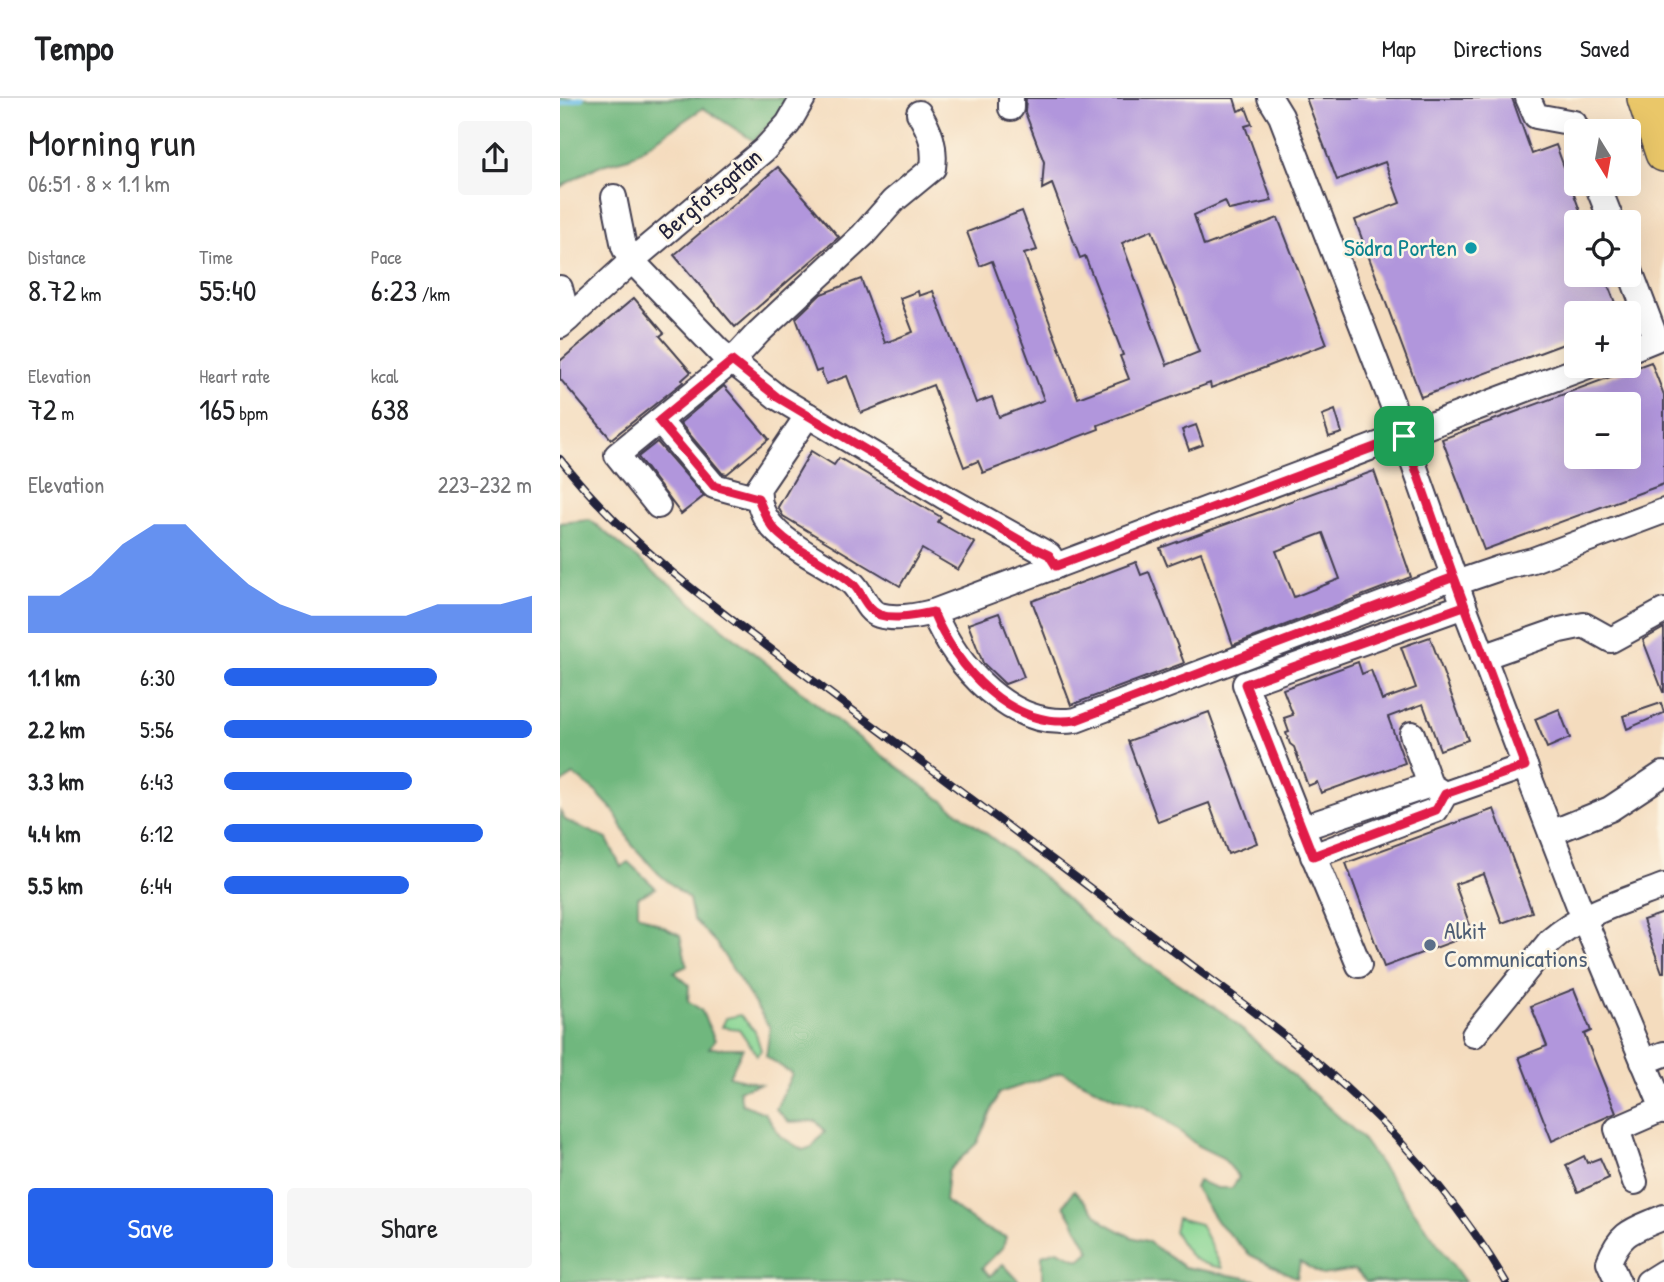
<!DOCTYPE html>
<meta charset="utf-8">
<style>
body{margin:0;font-family:"Patrick Hand",sans-serif;background:#f6f6f6;color:#202124;height:100vh;display:flex;flex-direction:column;font-size:26px;white-space:nowrap}
*{box-sizing:border-box;margin:0}
p{font-size:23px;color:#757577}
.icon{flex:none;width:38px;height:38px;fill:none;stroke:currentColor;stroke-width:2;stroke-linecap:round;stroke-linejoin:round}
.map{position:relative;flex:1;overflow:hidden}
.sheet{display:flex;flex-direction:column;background:#fff;width:560px}
.sheet>*{flex:none}
.needle{width:46px;rotate:169deg}
.controls{position:absolute;left:1004px;top:21px;display:grid;gap:14px}
.controls a{display:grid;place-items:center;width:77px;height:77px;border-radius:7px;background:#fff;box-shadow:0 7px 28px #0002;font-size:35px}
.pin{position:absolute;display:grid;place-items:center;width:60px;height:60px;color:#fff;margin:-30px;border-radius:14px;box-shadow:0 4px 10px #0006}
.round{display:grid;place-items:center;flex:none;width:74px;height:74px;border-radius:7px;background:#f6f6f6}
.headline{display:flex;align-items:center;justify-content:space-between;height:119px;padding:0 28px}
h1{font-size:38px;font-weight:600;line-height:52px}
.stats{display:grid;grid-template-columns:repeat(3,1fr);gap:10px;height:119px;padding:7px 28px}
.stats div{display:grid;align-content:center}
.stats b{font-size:30px;font-weight:600}
.stats small{font-size:19px;font-weight:400}
.stats p{font-size:19px}
.chart{height:196px;padding:14px 28px}
.chart p{display:flex;justify-content:space-between}
.chart svg{width:100%;height:126px;margin-top:7px;fill:#2563eb;opacity:.7}
.action{display:flex;gap:14px;margin-top:auto;padding:14px 28px}
.action a{flex:1;height:80px;border-radius:7px;background:#2563eb;color:#fff;font-size:28px;font-weight:600;line-height:80px;text-align:center}
.action a+a{background:#f6f6f6;color:#202124}
ul{padding:0 28px;list-style:none;font-size:23px}
li{display:grid;grid-template-columns:112px 84px 1fr;align-items:center;height:52px}
li i{height:18px;border-radius:9px;background:#2563eb}
header{display:flex;align-items:center;gap:42px;box-sizing:border-box;height:98px;padding:0 35px;background:#fff;border-bottom:2px solid #e0e0e0}
header strong{font-size:33px}
nav{display:flex;gap:38px;margin-inline-start:auto;font-size:24px}
main{display:flex;flex:1;min-height:0}
.map>svg:first-child{display:block}
</style>
<header>
<strong>Tempo</strong>
<nav><a>Map</a><a>Directions</a><a>Saved</a></nav>
</header>
<main>
<section class="sheet">
<div class="headline"><div><h1>Morning run</h1><p>06:51 · 8 × 1.1 km</p></div><a class="round"><svg class="icon" aria-label="share" viewBox="0 0 24 24"><path d="M12 15V3M7 8l5-5 5 5M5 13v7h14v-7"/></svg></a></div>
<div class="stats">
<div><p>Distance</p><b>8.72<small> km</small></b></div>
<div><p>Time</p><b>55:40</b></div>
<div><p>Pace</p><b>6:23<small> /km</small></b></div>
</div>
<div class="stats">
<div><p>Elevation</p><b>72<small> m</small></b></div>
<div><p>Heart rate</p><b>165<small> bpm</small></b></div>
<div><p>kcal</p><b>638</b></div>
</div>
<div class="chart"><p><span>Elevation</span>223–232 m</p>
<svg viewBox="0 0 160 44" preserveAspectRatio="none"><path d="M0 44V31L10 31L20 24L30 13L40 6L50 6L60 17L70 27L80 34L90 38L100 38L110 38L120 38L130 34L140 34L150 34L160 31V44z"/></svg>
</div>
<ul>
<li><b>1.1 km</b>6:30<i style="width:69%"></i></li>
<li><b>2.2 km</b>5:56<i style="width:100%"></i></li>
<li><b>3.3 km</b>6:43<i style="width:61%"></i></li>
<li><b>4.4 km</b>6:12<i style="width:84%"></i></li>
<li><b>5.5 km</b>6:44<i style="width:60%"></i></li>
</ul>
<div class="action"><a>Save</a><a>Share</a></div>
</section>
<div class="map">
<svg width="1104" height="1184" viewBox="0 0 1104 1184">
<rect width="100%" height="100%" fill="#fcf5e5"/>
<filter id="ink" filterUnits="userSpaceOnUse"><feTurbulence type="fractalNoise" baseFrequency=".0143" numOctaves="2"/><feDisplacementMap in="SourceGraphic" scale="14" xChannelSelector="R" yChannelSelector="G"/><feConvolveMatrix kernelMatrix="1 2 1 2 8 2 1 2 1" color-interpolation-filters="sRGB"/></filter>
<filter id="wash" filterUnits="userSpaceOnUse"><feTurbulence type="fractalNoise" baseFrequency=".00686" numOctaves="4" result="noise"/><feDisplacementMap in="SourceGraphic" scale="28" xChannelSelector="R" yChannelSelector="G"/><feGaussianBlur stdDeviation="1.57" result="paint"/><feColorMatrix in="noise" values="0 0 0 0 0 0 0 0 0 0 0 0 0 0 0 0 0 1.4 0 .05"/><feComposite in="paint" operator="in"/></filter>
<g filter="url(#wash)">
<rect width="100%" height="100%" fill="#f4dcbe"/>
<g fill="#8ad694" stroke="#567c68" stroke-width="2">
<path d="M180,917L195,933L201,952L197,957L179,931L162,929L166,920Z"/>
<path d="M617,1120L640,1126L662,1170C633,1165 628,1158 614,1133Z"/>
</g>
<g fill="#6fb77e" stroke="#486c5c" stroke-width="2">
<path d="M0,0H233L194,43L143,10L69,60L38,68L0,89Z"/>
<path d="M30,422L286,630L480,776L551,842L665,916L800,1038L905,1184H806L795,1172L762,1177L740,1164L737,1180L690,1157L657,1124L635,1090L638,1083L657,1090H672L679,1079L663,1060L638,1048L608,1024L584,1008L555,1000L502,974L439,995L417,1045L388,1073L385,1103L422,1129L446,1139L443,1149L422,1170L430,1178L443,1166L460,1184H0V713L5,722L47,741L61,769L68,764L96,790L78,799V816L120,837L127,868L114,874L129,887L128,903L141,912L155,942L149,950H183L169,978L200,986L179,992L182,1006L205,1015L220,1038L243,1052L252,1049L265,1033L256,1023L229,1024L216,1011L232,976L206,958L210,930L156,845L133,821L129,801L99,776L72,747L54,713L36,694L14,677L0,686V425Z"/>
<path d="M514,1092L545,1125L571,1139L587,1143L624,1169L697,1182L698,1184H482V1157L497,1152L520,1162L530,1153L504,1107Z"/>
</g>
<g fill="none" stroke-linecap="round" stroke-linejoin="round">
<path stroke="#6fc0eb" stroke-width="5" d="M0,6L22,0"/>
</g>
<g id="blocks">
<g fill="#b196dc" fill-rule="evenodd">
<path d="M466,0H674L678,13L686,10L692,26L685,28L712,103L669,112L665,103L634,117L644,148L718,120L767,246L651,290L650,285L538,327L539,331L423,375L418,363L404,369L373,287L301,315L287,278L266,286L261,272L256,274L236,220L261,196L301,181L325,245L353,234L340,200L358,193L359,198L373,193L416,305L432,299L439,319L484,302L432,163L420,168L407,134L462,113L477,152L464,156L518,300L569,281L560,258L563,257L525,158L520,160L492,86L482,91L484,64L465,14ZM592,132L639,254L607,267L562,145Z"/>
<path d="M746,0H952L972,56L996,47L1024,124H1017V177H1044L1059,215H1017V241L861,299L795,122L840,105L825,64L777,82Z"/>
<path d="M218,69L279,139L175,229L114,157Z"/>
<path d="M74,200L104,235L100,238L131,274L122,282L123,284L51,341L0,281V263Z"/>
<path d="M1091,264L1104,297V386L924,452L882,341ZM1017,306H1069V359H1017Z"/>
<path d="M164,288L209,341L167,376L162,375L120,325Z"/>
<path d="M775,312L782,335L769,339L762,317Z"/>
<path d="M636,327L643,347L629,352L622,332Z"/>
<path d="M97,344L144,398L121,416L78,359Z"/>
<path d="M251,353L274,367L279,360L381,419L378,424L415,445L398,472L362,451L340,488L223,418L218,409Z"/>
<path d="M814,373L851,479L673,547L641,454L607,467L600,450ZM763,435L780,481L734,499L716,453Z"/>
<path d="M576,464L581,477L589,474L624,565L511,607L472,503Z"/>
<path d="M439,515L464,579L445,586L423,565L408,526Z"/>
<path d="M1104,530V594H1103L1083,542Z"/>
<path d="M870,539L908,642L880,652L863,606L828,619L845,665L761,695L757,684L748,688L734,649L730,646L726,635L729,634L724,620L733,617L723,591L798,564L802,576L811,572L822,602L856,590L841,549Z"/>
<path d="M1101,605L1104,615L1067,631L1063,618Z"/>
<path d="M999,611L1010,640L987,650L975,621Z"/>
<path d="M649,614L697,745L668,756L649,705L598,724L568,643Z"/>
<path d="M934,711L972,814L942,825L924,776L895,786L913,836L824,869L786,765Z"/>
<path d="M1104,815V874H1102L1083,822Z"/>
<path d="M1014,891L1031,933L1024,936L1056,1015L992,1043L959,959L987,948L971,908Z"/>
<path d="M1024,1058L1027,1065L1040,1060L1049,1080L1018,1094L1006,1067Z"/>
</g>
</g>
</g>
<g filter="url(#ink)">
<use href="#blocks" fill-opacity="0" stroke="#423e4f" stroke-width="2"/>
<g fill="none" stroke-linecap="round" stroke-linejoin="round">
<defs>
<g id="minor">
<path d="M451,0V10"/>
<path d="M710,0L721,18L832,305L904,508L965,668L1024,821L1104,1013"/>
<path d="M968,0L976,18L1014,25"/>
<path d="M1037,86L1052,124"/>
<path d="M54,99L64,149L72,166L78,169L159,253L217,299L383,398L489,457L496,468"/>
<path d="M1069,170L1096,241L1069,252"/>
<path d="M0,190L8,221"/>
<path d="M0,228L65,169L72,166L76,159L204,52L228,26L243,0"/>
<path d="M248,317L199,389C193,439 261,459 292,485C302,494 306,513 319,517C336,522 357,518 373,514L1028,268"/>
<path d="M99,323L154,388L198,400"/>
<path d="M98,408L57,357L172,263L199,234L303,137L333,103L373,70C376,48 370,33 359,15"/>
<path d="M896,485L940,470L973,462L1104,413"/>
<path d="M373,514C396,569 451,632 516,622L894,479"/>
<path d="M923,559L1000,532L1024,527L1051,542L1104,513"/>
<path d="M852,636L870,687L884,696"/>
<path d="M742,730L870,687"/>
<path d="M991,735L1050,711L1103,676"/>
<path d="M753,758L876,712L885,696L965,668"/>
<path d="M799,867L742,730L685,586L904,508"/>
<path d="M914,937L990,843C1021,815 1065,803 1104,788"/>
<path d="M1083,964L1104,956"/>
<path d="M1075,1084L1057,1031L1103,1011"/>
<path d="M1058,1184L1049,1164C1061,1132 1075,1132 1104,1119"/>
<path d="M1088,1184L1104,1174"/>
</g>
<path id="highway" d="M1086,0L1104,55"/>
</defs>
<use href="#minor" stroke="#423e4f" stroke-width="28"/>
<use href="#highway" stroke="#423e4f" stroke-width="40"/>
<use href="#minor" stroke="#fff" stroke-width="24"/>
<use href="#highway" stroke="#eac769" stroke-width="37"/>
<defs>
<path id="rail" d="M0,361C67,447 160,513 247,578C363,665 481,752 596,840C665,893 737,942 799,1002C856,1056 906,1117 946,1184"/>
</defs>
<use href="#rail" stroke="#22223b" stroke-width="8"/>
<use href="#rail" stroke="#fcf5e5" stroke-width="5" stroke-dasharray="16" stroke-linecap="butt"/>
</g>
</g>
<g fill="none" stroke-linecap="round" stroke-linejoin="round" filter="url(#ink)">
<defs>
<path id="route" d="M844,338L496,468L489,457L470,448L383,398L217,299L172,263L99,323L154,388L198,400C203,412 207,424 216,433C238,455 269,465 292,485C302,494 306,512 320,517C336,522 357,517 373,514C396,569 451,632 516,622L894,479L965,668L885,696L876,712L753,758L685,586L904,508C884,452 864,395 844,338"/>
</defs>
<use href="#route" stroke="#fff" stroke-width="14"/>
<use href="#route" stroke="#e11d48" stroke-width="9"/>
</g>
<circle fill="#0f9aa8" stroke="#fcf5e5" stroke-width="2.5" cx="911" cy="150" r="7"/>
<circle fill="#5c6f8a" stroke="#fcf5e5" stroke-width="2.5" cx="870" cy="847" r="7"/>
<g text-anchor="middle" stroke-width="5" stroke-linejoin="round" paint-order="stroke">
<g font-size="24" fill="#22223b" stroke="#fcf5e5">
<text transform="translate(150 96) rotate(-40)" y="8">Bergfotsgatan</text>
</g>
<g font-size="24" fill="#0d838f" stroke="#fcf5e5" text-anchor="end">
<text x="897" y="158">Södra Porten</text>
</g>
<g font-size="24" fill="#4e5e75" stroke="#fcf5e5" text-anchor="start">
<text x="884" y="841">Alkit<tspan x="884" dy="28">Communications</tspan></text>
</g>
</g>
</svg>
<div class="controls">
<a><svg class="needle" viewBox="-14 -14 28 28"><path d="M0-13l5 13h-10z" fill="#e53935"/><path d="M0 13l5-13h-10z" fill="#757577"/></svg></a>
<a><svg class="icon" aria-label="locate" viewBox="0 0 24 24"><circle cx="12" cy="12" r="6"/><path d="M12 2v4M12 18v4M2 12h4M18 12h4"/></svg></a>
<a>+</a>
<a>−</a>
</div>
<div class="pin" style="left:844px;top:338px;background:#1e9e55"><svg class="icon" aria-label="arrive" viewBox="0 0 24 24"><path d="M6 21V4h12l-3 4 3 4H6"/></svg></div>
</div>
</main>
